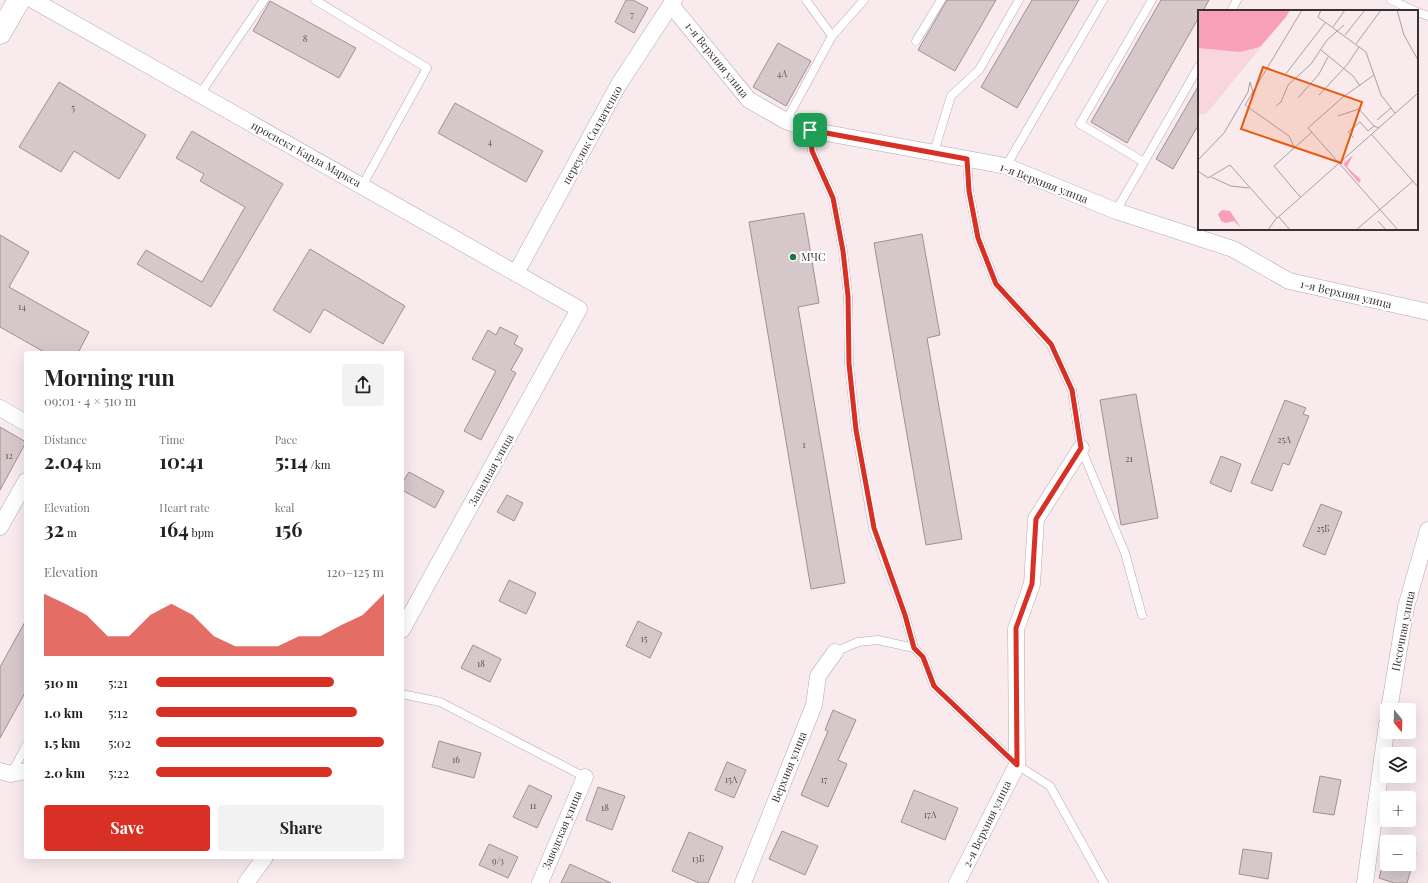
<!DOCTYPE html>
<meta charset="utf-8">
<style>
body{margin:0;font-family:"Playfair Display",serif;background:#f2f2f2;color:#222;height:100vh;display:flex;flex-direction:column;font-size:15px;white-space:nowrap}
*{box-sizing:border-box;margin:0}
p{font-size:13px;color:#767676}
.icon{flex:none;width:22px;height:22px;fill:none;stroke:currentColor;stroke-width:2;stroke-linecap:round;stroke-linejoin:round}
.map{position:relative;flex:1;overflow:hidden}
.sheet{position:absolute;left:24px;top:351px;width:380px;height:508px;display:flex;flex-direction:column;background:#fff;border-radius:4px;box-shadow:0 4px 16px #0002}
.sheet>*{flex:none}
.needle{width:26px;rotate:161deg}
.controls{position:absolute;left:1380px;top:703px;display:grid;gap:8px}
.controls a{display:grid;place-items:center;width:36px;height:36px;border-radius:4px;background:#fff;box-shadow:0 4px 16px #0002;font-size:20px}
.pin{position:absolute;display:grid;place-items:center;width:34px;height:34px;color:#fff;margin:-17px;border-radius:8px;box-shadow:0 2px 6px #0006}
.round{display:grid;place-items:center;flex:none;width:42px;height:42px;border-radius:4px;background:#f2f2f2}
.head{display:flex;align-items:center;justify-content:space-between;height:68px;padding:0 20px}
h1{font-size:22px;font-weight:700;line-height:30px}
.figures{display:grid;grid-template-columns:repeat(3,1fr);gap:6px;height:68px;padding:4px 20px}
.figures div{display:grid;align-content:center}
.figures b{font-size:20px;font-weight:700}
.figures small{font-size:11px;font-weight:400}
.figures p{font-size:11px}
.chart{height:112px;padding:8px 20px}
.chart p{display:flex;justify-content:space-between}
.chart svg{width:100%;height:72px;margin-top:4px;fill:#d93025;opacity:.7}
.primary-button{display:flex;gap:8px;margin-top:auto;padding:8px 20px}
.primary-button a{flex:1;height:46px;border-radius:4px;background:#d93025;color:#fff;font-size:16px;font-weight:700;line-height:46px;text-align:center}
.primary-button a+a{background:#f2f2f2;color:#222}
ul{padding:0 20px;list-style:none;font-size:13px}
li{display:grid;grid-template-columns:64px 48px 1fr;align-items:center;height:30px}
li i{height:10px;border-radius:5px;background:#d93025}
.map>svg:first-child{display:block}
</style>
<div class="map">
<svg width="1428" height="883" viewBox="0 0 1428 883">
<rect width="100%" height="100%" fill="#f8eaed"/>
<g fill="#d5c7ca" stroke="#9e9194">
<path d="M626,0H633L648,8L634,33L615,22Z"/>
<path d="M947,0H996L955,71L918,50Z"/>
<path d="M1032,0H1079L1017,108L981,87Z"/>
<path d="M1161,0H1209L1203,11H1199V17L1127,143L1091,122Z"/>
<path d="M270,1L356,48L339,78L253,31Z"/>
<path d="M778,43L811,61L786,106L753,87Z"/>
<path d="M59,82L146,135L119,179L74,151L61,172L19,147Z"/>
<path d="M1199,85V124L1173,169L1156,159Z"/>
<path d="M455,103L543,151L526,182L438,133Z"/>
<path d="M192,131L283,184L211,307L137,264L146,250L202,282L245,207L200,181L204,174L176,158Z"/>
<path d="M804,213L819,303L798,307L845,583L811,589L749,222Z"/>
<path d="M922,234L940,335L927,338L962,539L926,545L874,243Z"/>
<path d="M0,235L29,252L9,287L89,332L78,353H46L0,327Z"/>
<path d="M310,249L405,306L383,344L324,309L310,333L273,310Z"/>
<path d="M500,327L518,336L514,344L523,349L511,370L516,373L481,440L464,431L496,371L472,359L488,330L496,335Z"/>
<path d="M1136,394L1158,518L1121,525L1100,400Z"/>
<path d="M1285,400L1306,408L1303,414L1309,416L1289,465L1283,463L1272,491L1251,483Z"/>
<path d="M0,427L26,442L0,490Z"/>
<path d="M1221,456L1241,464L1231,492L1210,483Z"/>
<path d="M409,472L444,491L435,508L402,490V483Z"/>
<path d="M507,495L523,503L514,521L497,512Z"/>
<path d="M1321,504L1342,512L1325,555L1303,546Z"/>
<path d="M509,580L536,593L526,614L499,601Z"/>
<path d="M26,620V691L0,738V667Z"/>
<path d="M638,621L662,633L650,658L626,646Z"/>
<path d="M473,645L501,659L490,682L461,668Z"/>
<path d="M833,710L856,720L838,760L847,764L828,807L801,795L828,731L825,730Z"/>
<path d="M439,741L481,753L474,778L432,767Z"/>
<path d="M727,762L746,770L734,798L715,790Z"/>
<path d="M1320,776L1341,780L1334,815L1313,812Z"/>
<path d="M529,785L552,796L537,828L513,817Z"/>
<path d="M598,787L625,796L612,830L586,820Z"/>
<path d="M914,790L958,808L945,840L901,822Z"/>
<path d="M782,831L818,846L805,875L769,859Z"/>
<path d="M689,832L723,847L708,883H699L672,871Z"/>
<path d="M489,844L518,857L508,878L479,865Z"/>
<path d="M1243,849L1272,853L1268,879L1239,874Z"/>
<path d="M1387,849V864H1409V851L1416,853L1407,883H1394L1379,878Z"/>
<path d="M570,864L611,883H561Z"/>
</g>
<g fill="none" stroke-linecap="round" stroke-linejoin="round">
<defs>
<g id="service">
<path d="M315,0L427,68L362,186"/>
<path d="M806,0L832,36"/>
<path d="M1391,0L1415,11"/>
<path d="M1231,11L1237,0"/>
<path d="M1417,12L1428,16"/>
<path d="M916,41L941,0"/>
<path d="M200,94L264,0"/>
<path d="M786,121L832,36L864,0"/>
<path d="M810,130L812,151L833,198L843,251L848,296L849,364L856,430L873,528L905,615L914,648"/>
<path d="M934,152L951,96L979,70L1019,0"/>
<path d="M967,159L969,191L978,238L996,284L1051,345L1072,390L1081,448L1125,553L1142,615"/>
<path d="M1144,162L1080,124L1152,0"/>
<path d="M1006,166L1103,0"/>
<path d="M1116,211L1199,66"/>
<path d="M835,652L858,642L878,640L914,648L923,657L934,686L1017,765L1050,786L1104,883"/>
<path d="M402,694L440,702L585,777"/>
<path d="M11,774L26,746"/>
</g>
<g id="minor">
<path d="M33,0L579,309L402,630"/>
<path d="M671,5L749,100L786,121L810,130L1006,166L1116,211L1233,249L1289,281L1428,312"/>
<path d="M516,273L619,84L674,0"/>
<path d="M0,408L26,423"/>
<path d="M0,527L26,481"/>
<path d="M1389,710L1406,607L1428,530"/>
<path d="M0,771L11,774L26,771"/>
<path d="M246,883L265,857"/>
<path d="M540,883L585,777"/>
<path d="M743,883L814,705L818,676L835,652"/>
<path d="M957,883L1017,765L1016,629L1032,584L1036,519L1081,448"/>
<path d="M1365,883L1387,724"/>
</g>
<path id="secondary" d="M0,33L19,0"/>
</defs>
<use href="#service" stroke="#b7a9ac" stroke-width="9"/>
<use href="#minor" stroke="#b7a9ac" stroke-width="17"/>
<use href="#secondary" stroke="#b7a9ac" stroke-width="23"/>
<use href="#service" stroke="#fff" stroke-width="8"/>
<use href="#minor" stroke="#fff" stroke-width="16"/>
<use href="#secondary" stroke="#fff" stroke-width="22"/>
</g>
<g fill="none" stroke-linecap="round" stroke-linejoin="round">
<defs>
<path id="route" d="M810,130L967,159L969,191L978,238L996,284L1051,344L1072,390L1081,448L1036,519L1032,584L1016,628L1017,765L934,686L923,657L914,648L905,615L874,528L856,430L849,364L848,296L843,251L833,198L812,151Z"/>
</defs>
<use href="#route" stroke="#fff" stroke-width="8"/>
<use href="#route" stroke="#d93025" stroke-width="5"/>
</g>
<circle fill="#257342" stroke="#fff" stroke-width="1.5" cx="793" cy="257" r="4"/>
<g text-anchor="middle" stroke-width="4" stroke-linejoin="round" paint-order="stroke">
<g font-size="9" fill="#5e5658">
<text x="632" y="18">7</text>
<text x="305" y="42">8</text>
<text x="782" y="77">4А</text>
<text x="73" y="111">5</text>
<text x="490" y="145">4</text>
<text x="22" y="310">14</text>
<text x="1284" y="443">25А</text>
<text x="804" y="448">1</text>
<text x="9" y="459">12</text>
<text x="1129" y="462">21</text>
<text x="1323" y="532">25Б</text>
<text x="644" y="642">15</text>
<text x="481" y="667">18</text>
<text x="456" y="763">16</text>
<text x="731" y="783">15А</text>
<text x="824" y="783">17</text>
<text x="533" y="809">11</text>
<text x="605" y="811">18</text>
<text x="930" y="818">17А</text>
<text x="698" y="862">13Б</text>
<text x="498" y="864">9/3</text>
</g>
<g font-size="11" fill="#363132" stroke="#fff">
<text transform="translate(717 60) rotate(51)" y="4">1-я Верхняя улица</text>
<text transform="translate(592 135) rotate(-61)" y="4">переулок Солдатенко</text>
<text transform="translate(306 154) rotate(29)" y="4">проспект Карла Маркса</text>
<text transform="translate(1044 183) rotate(21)" y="4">1-я Верхняя улица</text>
<text transform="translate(1346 294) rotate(13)" y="4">1-я Верхняя улица</text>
<text transform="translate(491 470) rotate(-61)" y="4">Западная улица</text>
<text transform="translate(1403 631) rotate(-79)" y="4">Песочная улица</text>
<text transform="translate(789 767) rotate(-68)" y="4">Верхняя улица</text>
<text transform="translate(987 824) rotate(-64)" y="4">2-я Верхняя улица</text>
<text transform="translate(562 830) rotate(-67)" y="4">Заводская улица</text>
</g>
<g font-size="11" fill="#363132" stroke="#fff" text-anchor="start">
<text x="801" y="261">МЧС</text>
</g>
</g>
<g transform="translate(1198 10)">
<rect width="220" height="220" fill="#f8eaed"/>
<path d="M63,37L8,104L0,105V38L42,42Z" fill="#f9d5dd"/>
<path d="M0,0H92L88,7L62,37L42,42L0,38ZM155,145L149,157L163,170L161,173L145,154ZM24,200L32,201L43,218L36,211L28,213L23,211L20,204Z" fill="#f7a0b7"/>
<path fill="none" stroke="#aaa0a2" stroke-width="1" d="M123,0L120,7L168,42L183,85L197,103M199,0L206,25L220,50M135,17L147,0M147,25L167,0M158,34L183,0M123,40L155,66L162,76M87,65L127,13M176,65L145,87L110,118L200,220M52,72L55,82L47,95L91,126L96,137M53,85L104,0M121,85L149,55L161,37M100,88L121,64L130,47M78,96L83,92L90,75L113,54L129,30L146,15M140,106L161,99L176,116M179,110L193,98M174,125L220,177M156,128L150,122L162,112L170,121L176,116L181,118M0,150L26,123L50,82L52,72M0,161L10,168L32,155L79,208M13,167L33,176L51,178M103,188L76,156L114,122M81,207L92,220M180,211L188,220M70,220L77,210L220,83M158,220L215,171"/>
<path fill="#e8590c" fill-opacity="0.15" stroke="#e8590c" stroke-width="2" d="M65,57L164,92L143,153L43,119Z"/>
<rect width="220" height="220" fill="none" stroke="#363132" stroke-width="2"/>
</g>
</svg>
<div class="controls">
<a><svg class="needle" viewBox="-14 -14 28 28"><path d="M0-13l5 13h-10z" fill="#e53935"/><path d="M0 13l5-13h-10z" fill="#767676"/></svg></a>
<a><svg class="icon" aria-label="layers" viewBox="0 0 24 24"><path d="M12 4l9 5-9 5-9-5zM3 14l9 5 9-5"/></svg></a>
<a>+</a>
<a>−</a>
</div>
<div class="pin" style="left:810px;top:130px;background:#1e9e55"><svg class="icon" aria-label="arrive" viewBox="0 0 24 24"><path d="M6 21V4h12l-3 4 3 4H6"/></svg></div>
<section class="sheet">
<div class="head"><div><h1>Morning run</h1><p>09:01 · 4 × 510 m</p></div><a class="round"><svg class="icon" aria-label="share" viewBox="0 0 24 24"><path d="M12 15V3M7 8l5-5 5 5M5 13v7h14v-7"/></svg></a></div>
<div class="figures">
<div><p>Distance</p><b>2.04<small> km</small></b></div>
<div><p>Time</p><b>10:41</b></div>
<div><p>Pace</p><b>5:14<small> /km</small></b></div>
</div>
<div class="figures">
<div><p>Elevation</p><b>32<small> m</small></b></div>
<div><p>Heart rate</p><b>164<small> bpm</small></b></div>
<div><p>kcal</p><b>156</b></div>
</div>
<div class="chart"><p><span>Elevation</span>120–125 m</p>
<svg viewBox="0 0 160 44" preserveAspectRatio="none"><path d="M0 44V6L10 12L20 19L30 32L40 32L50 19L60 12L70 19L80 32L90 38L100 38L110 38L120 32L130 32L140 25L150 19L160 6V44z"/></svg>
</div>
<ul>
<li><b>510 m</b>5:21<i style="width:78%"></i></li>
<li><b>1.0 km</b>5:12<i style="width:88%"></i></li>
<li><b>1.5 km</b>5:02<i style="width:100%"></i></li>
<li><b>2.0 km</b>5:22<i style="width:77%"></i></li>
</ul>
<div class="primary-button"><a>Save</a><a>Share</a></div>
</section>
</div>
